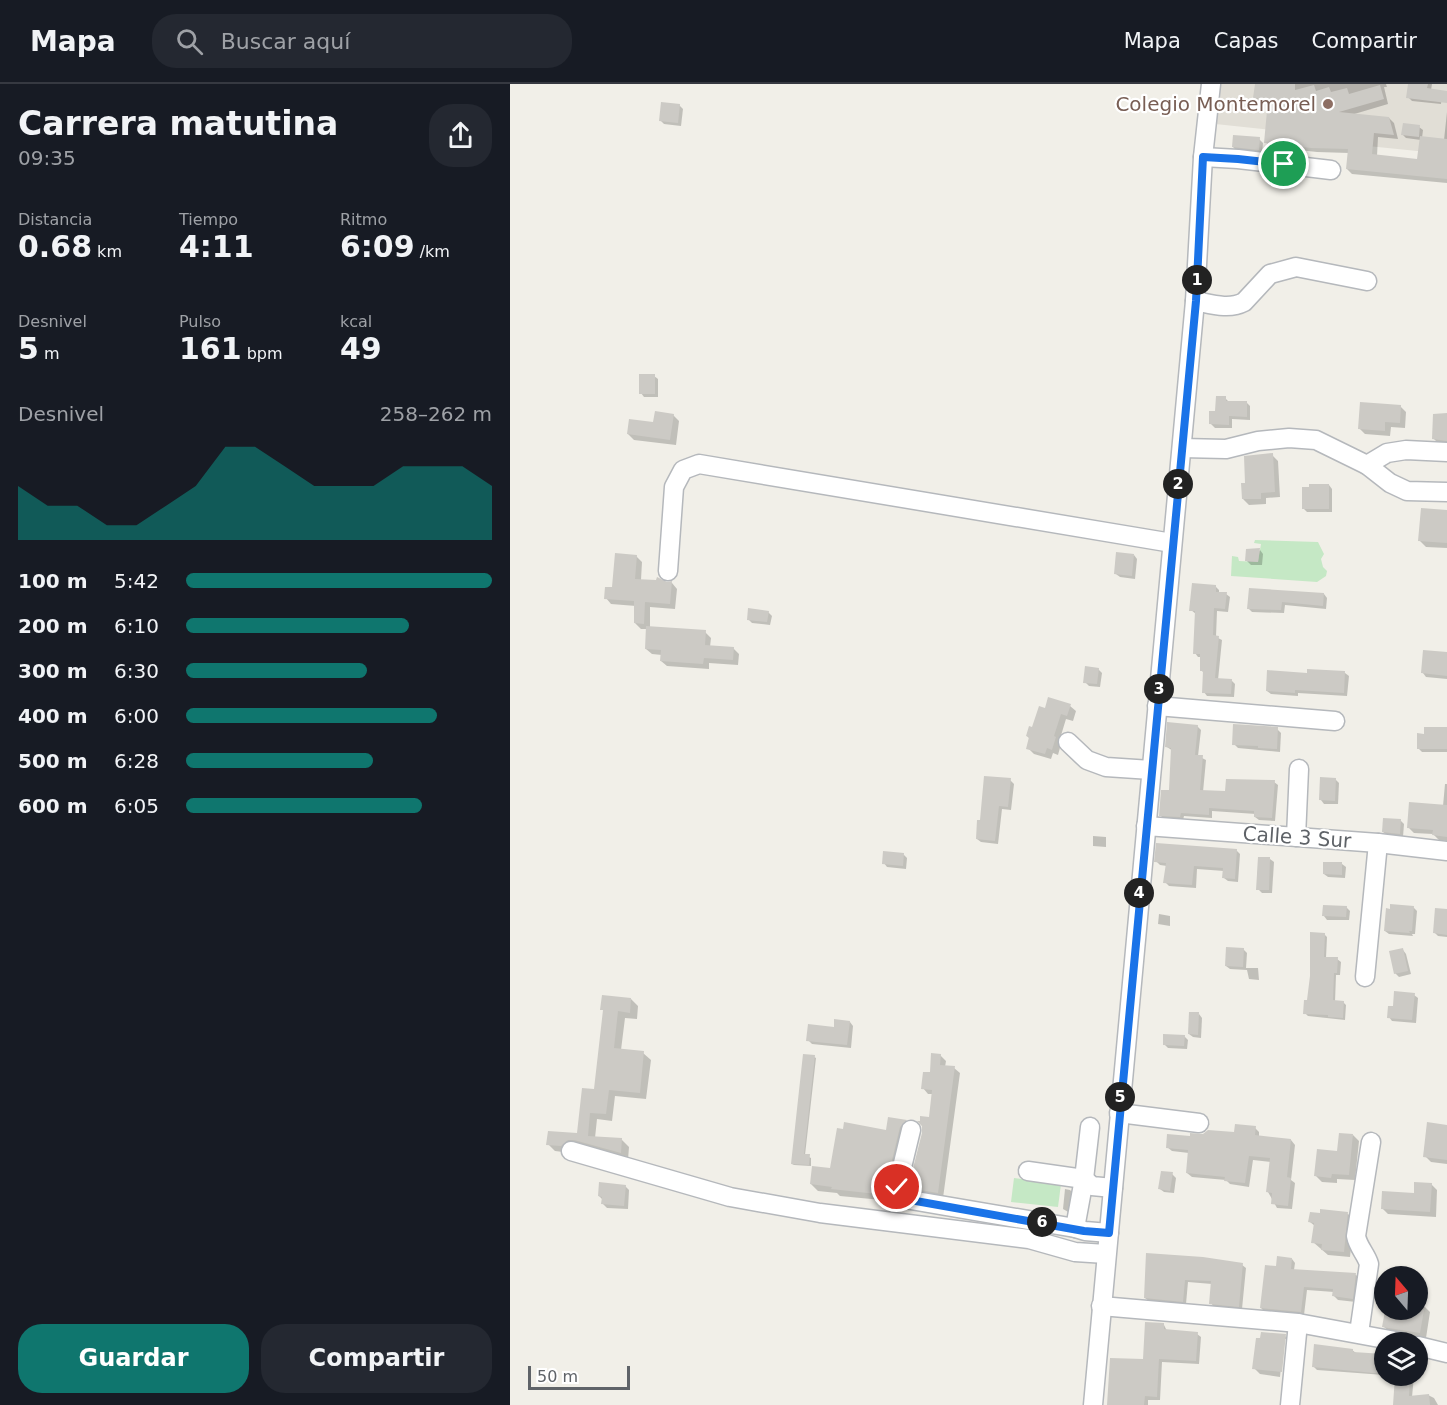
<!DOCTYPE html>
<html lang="es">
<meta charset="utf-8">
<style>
body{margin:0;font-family:"DejaVu Sans",sans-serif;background:#242831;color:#f1f3f6;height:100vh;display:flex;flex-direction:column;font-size:22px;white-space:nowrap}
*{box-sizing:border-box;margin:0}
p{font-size:20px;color:#9ea1a6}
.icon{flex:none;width:33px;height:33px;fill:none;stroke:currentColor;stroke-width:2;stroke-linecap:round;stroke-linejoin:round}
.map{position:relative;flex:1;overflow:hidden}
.details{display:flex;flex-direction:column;background:#171b24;width:510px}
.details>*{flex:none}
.needle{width:39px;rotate:341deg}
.controls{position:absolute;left:864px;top:1182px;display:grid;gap:12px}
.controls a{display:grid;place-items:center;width:54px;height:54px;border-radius:50%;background:#171b24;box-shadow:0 2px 4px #0004;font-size:30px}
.scale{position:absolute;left:18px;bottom:15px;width:102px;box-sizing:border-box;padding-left:6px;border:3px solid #5f6368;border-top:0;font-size:16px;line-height:21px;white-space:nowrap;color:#5f6368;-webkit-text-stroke:4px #fff;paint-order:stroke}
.pin{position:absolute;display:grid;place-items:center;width:51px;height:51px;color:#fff;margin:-26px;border:3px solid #fff;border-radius:50%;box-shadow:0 2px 6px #0007}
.km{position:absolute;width:30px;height:30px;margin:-15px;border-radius:50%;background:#222;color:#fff;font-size:16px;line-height:30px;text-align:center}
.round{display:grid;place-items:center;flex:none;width:63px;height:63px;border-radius:24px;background:#242831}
.headline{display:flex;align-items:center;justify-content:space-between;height:102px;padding:0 18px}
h1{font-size:33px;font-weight:800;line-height:45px}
.figures{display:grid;grid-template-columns:repeat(3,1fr);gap:9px;height:102px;padding:6px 18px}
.figures div{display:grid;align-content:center}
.figures b{font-size:30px;font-weight:800}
.figures small{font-size:16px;font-weight:400}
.figures p{font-size:16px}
.chart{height:168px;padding:12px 18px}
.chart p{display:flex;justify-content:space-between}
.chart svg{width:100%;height:108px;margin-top:6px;fill:#0f766e;opacity:.7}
.primary-button{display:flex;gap:12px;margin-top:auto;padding:12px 18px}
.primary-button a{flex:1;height:69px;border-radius:24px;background:#0f766e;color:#fff;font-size:24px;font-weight:800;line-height:69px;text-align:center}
.primary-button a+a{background:#242831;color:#f1f3f6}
ul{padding:0 18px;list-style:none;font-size:20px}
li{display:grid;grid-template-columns:96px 72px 1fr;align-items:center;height:45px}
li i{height:15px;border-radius:8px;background:#0f766e}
header{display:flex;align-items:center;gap:36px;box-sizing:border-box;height:84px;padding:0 30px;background:#171b24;border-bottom:2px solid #363941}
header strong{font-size:28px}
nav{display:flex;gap:33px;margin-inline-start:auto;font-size:21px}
.search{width:420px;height:54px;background:#242831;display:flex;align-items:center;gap:15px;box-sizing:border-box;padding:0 21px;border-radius:24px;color:#9ea1a6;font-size:22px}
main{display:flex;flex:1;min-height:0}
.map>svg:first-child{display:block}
</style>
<header>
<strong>Mapa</strong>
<div class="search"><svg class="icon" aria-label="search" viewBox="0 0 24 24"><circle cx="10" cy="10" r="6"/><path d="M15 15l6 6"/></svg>Buscar aquí</div>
<nav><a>Mapa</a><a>Capas</a><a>Compartir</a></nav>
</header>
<main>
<section class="details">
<div class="headline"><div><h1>Carrera matutina</h1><p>09:35</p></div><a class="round"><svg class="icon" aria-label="share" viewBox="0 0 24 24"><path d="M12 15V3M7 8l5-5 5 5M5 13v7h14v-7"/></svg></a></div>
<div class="figures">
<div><p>Distancia</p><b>0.68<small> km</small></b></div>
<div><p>Tiempo</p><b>4:11</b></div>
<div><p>Ritmo</p><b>6:09<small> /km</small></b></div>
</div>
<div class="figures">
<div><p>Desnivel</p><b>5<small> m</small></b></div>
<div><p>Pulso</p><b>161<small> bpm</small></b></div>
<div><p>kcal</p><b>49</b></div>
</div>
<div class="chart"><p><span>Desnivel</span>258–262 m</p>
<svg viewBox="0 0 160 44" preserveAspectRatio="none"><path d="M0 44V22L10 30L20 30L30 38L40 38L50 30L60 22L70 6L80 6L90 14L100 22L110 22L120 22L130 14L140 14L150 14L160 22V44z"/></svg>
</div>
<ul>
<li><b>100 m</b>5:42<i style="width:100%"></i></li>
<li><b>200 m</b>6:10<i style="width:73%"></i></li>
<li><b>300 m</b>6:30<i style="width:59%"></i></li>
<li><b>400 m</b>6:00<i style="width:82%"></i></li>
<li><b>500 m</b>6:28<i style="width:61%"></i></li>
<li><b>600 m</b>6:05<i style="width:77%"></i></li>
</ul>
<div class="primary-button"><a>Guardar</a><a>Compartir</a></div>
</section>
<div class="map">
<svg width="937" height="1321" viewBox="0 0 937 1321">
<rect width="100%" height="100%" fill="#f1efe8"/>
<path fill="#e1ded6" d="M701,0H937V70L828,59V53L696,39Z"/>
<g fill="#c5e8c5">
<path d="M745,456L808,458L814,470L811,475L813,483L817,487L816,492L807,498L721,492L722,472L728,473L729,477L748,478L751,460L744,459Z"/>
<path d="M504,1094L551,1100L548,1123L501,1118Z"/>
</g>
<g fill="#0003">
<path d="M746,0H876L877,3H874L878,20L841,31L879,34L884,39L888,55L868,53L867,72L909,76L911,56L896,54L893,51L909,43L913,46L912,54L934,56L937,28V99L842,90L837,85L839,69L807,68L761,63L756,58L759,20L750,19L745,14Z"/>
<path d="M900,0H922L921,6L932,11L931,20L902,17L898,13Z"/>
<path d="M169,21L173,25L171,42L154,40L151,37Z"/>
<path d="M749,55L753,59L752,69L727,67L723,63Z"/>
<path d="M144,292L148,295V313H134L131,309Z"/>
<path d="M715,314L719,318H736L740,322V336L722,335V344H705L701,340Z"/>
<path d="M890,322L896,328L895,344L881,343L880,352L855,350L849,344Z"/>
<path d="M163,331L169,337L166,361L124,356L118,350Z"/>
<path d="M937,331V359L927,358L924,355Z"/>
<path d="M762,371L768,377L770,413L756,414V420L739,421L733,415L737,401Z"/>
<path d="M819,401L822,405V428H797L794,425Z"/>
<path d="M937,427V464L916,463L910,457Z"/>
<path d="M750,466L753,470L752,481H741L737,477Z"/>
<path d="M624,471L627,475L625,495L610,493L606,490Z"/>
<path d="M126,472L132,478L131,496L162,499L167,505L165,525L140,523V544L195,548L201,554L200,563L223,564L229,570L228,581L199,579V585L157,582L151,577L152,571L142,570L136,565L138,545H131L125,539L126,522L101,520L96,514Z"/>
<path d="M706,503L709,506V509L716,510L720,513L718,528L707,527L706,553L712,556L708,596H721L725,600L724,613L697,612L694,608L695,590L691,586L692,573H688L685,569L686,530L681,526Z"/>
<path d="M814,510L817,514L816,525L775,521L774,529L742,528L738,524Z"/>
<path d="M258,528L262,532L260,541L242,539L238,535Z"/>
<path d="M937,570V595L916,593L913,589Z"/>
<path d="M588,585L592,589L590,603L579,602L575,598Z"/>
<path d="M835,589L839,592L837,612L788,609V612L761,610L757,607L799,590Z"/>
<path d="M560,622L566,627L563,637L556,635L549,658L551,660L548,671L543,669L541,675L524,670L518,664L520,655L517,652L536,626Z"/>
<path d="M687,642L691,646L688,672L696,676L693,708L716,709L764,698L768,701L765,737L749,736L745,733L746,730L702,727V734L674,732L673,736L654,735L650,731L660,708L663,667L657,663Z"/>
<path d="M767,645L771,649L770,668L728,664L724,660Z"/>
<path d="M937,645V668H912L908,664L916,651Z"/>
<path d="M825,695L829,699L828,720H814L811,716Z"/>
<path d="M500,696L504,700L501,726L492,725L488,760L471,758L467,755L471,738Z"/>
<path d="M935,700H937V757L929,756L923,750L904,749L899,744L933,722Z"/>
<path d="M890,736L894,740L893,753L877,751L873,748Z"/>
<path d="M583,752L596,753V763L583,762Z"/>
<path d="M726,766L730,770L728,798L718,797L714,794V787L687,785L686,804L659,802L655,798L657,782L650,781L646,777Z"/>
<path d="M394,771L397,774L396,785L377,783L374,779Z"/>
<path d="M760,775L764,778L762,809H752L748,805Z"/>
<path d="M832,780L836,783L835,794L818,793L814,790Z"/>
<path d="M836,823L840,827L839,836H817L814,832Z"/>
<path d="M903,823L907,827L905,850H902L903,852L879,850L875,847Z"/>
<path d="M937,827V853L928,852L925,849Z"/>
<path d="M649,830L660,832V842L648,840Z"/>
<path d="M814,850L817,853L816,874L827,875L831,878L830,891H826L825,918H833L836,921L835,936L798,932L795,929Z"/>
<path d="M733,865L737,869L736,884H748L749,896L739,895L737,886L720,885L716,882Z"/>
<path d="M893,866L896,870L901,890L889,893L885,889Z"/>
<path d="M904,911L908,914L906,939L882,937L879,933L884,924Z"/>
<path d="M121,915L128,922L127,935L115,934L111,966L133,969L141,976L136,1015L105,1012L102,1037L87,1035L85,1054L111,1055L119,1063L118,1076L45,1067L38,1060L68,1050L85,1007L94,927L92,925Z"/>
<path d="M689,930L692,934L691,954L683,953L679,950Z"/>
<path d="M340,938L343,942L341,964L302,960L298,956Z"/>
<path d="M674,952L678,956L677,965L658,964L654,960Z"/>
<path d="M430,971L436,977L435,983L444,984L450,989L433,1114L406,1109L400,1104L420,1034L423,1010H418L413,1004Z"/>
<path d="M304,973L306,974L295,1071L301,1074V1082L284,1081L282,1080Z"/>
<path d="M379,1035L396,1037L403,1044L382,1117L330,1112L327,1109L308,1107L301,1100L378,1048Z"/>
<path d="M937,1042V1080L921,1078L915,1072Z"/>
<path d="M745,1044L749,1048V1053L781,1056L785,1061L781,1096L785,1099L782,1125L767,1124L758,1108L761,1078L743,1076L739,1103L720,1100L716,1096L682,1093L677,1089L679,1069L662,1067L657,1063L681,1054L725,1050Z"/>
<path d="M843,1051L849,1057L845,1096L827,1095V1099L812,1098L806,1092Z"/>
<path d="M662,1090L666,1094L664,1109L654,1108L650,1105Z"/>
<path d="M921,1100L927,1106L926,1133L878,1130L872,1124L905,1110Z"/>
<path d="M115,1102L119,1106L118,1125L97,1124L93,1120V1116L89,1112Z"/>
<path d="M555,1105L560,1106L564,1110L560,1129L553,1125Z"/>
<path d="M838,1130L844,1136L840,1173L818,1171L803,1158L805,1142L800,1138Z"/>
<path d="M638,1170L732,1181L736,1184L732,1225L704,1223L701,1219L702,1200L678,1198L676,1220L639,1217L635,1214Z"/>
<path d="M782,1175L785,1179L784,1186L846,1191L849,1194L846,1218L828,1216L824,1212V1208L797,1206L794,1231L755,1228L751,1224L768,1184Z"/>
<path d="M908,1220L914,1222L920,1228L916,1254L880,1248L874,1243L896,1226H908Z"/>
<path d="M654,1241L657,1247L687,1250L691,1253L689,1280L652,1278L650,1316H638V1321H599L634,1277Z"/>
<path d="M775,1252L781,1258L777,1293H773L777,1255H774L770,1293L750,1290L744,1284L751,1256Z"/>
<path d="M842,1266L846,1269L871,1271L874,1274V1291L807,1286L803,1282Z"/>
<path d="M877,1292H904L902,1313L918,1311L924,1314L928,1321H885L887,1294Z"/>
</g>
<g fill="#cccac5">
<path d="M745,0H785V6L804,1L806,7L819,3L821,8L837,4L839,10L870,1L874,15L829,28L879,33L884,51L864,49L862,70L907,75L910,52L937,55V95L836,85L838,65L801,64L754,59L758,16L743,14Z"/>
<path d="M898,0H918L917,4L937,7V19L896,14Z"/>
<path d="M151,18L170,20L168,39L149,37Z"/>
<path d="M893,39L910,41L909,53L891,51Z"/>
<path d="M723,51L750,53L749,66L722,63Z"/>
<rect x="129" y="290" width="16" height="20"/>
<path d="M706,312H716V317H737V333L719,332V341L699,340V327H705Z"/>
<path d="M850,318L891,321L890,339L875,338V347L848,345Z"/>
<path d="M145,327L164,330L160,356L117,350L119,335L143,338Z"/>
<path d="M937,329V357L922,355L923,330Z"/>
<path d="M763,369L765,408L751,409V415H732L731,399H735L734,372Z"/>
<path d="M799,400H819V425H792V403H799Z"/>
<path d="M911,424L937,426V459L908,457Z"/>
<path d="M750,464L748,478L735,477L736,465Z"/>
<path d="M606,468L624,470L622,492L604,490Z"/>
<path d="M105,469L127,471L125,495L146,496L147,493L157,498L162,497L160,520L135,518L134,540L124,539V517L94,515L95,503H102Z"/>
<path d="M682,499L706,501V508H717L715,525L704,524L703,551L709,552L705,594L722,595L721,610L692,609L693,587H690V570H683L685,527H679Z"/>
<path d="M739,504L814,509L813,522L772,518L771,526L737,525Z"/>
<path d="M238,524L259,527L257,538L237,536Z"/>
<path d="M136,542L196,546L195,561L224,563L223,576L194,574L193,580L150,577L151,566L135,565Z"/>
<path d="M913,566L937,568V592L911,589Z"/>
<path d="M575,582L589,584L587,600L573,599Z"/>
<path d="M797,585L835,587L834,609L785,606V609L756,607L757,586L797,589Z"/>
<path d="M538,613L561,620L557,632L551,630L544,652L546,653L542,666L537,664L535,670L516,665L519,653L516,652L519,642L522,643L529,622L535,624Z"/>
<path d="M657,638L688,641L685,671H693L690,706L715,707L716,695L765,696L762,734L744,733V727L699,724V731L671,729L670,733L649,732L651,706H659L661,664L655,663Z"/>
<path d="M723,640L768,643L767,665L748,664V662L722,661Z"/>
<path d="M914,643H937V665H907V649L914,650Z"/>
<path d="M474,692L501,694L498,723L489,722L485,757L466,755L467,736H470Z"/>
<path d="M810,693L826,694L825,717L809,716Z"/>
<path d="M899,718L937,721V753L922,751L923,746L897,744Z"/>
<path d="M873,734L891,735L890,750L872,748Z"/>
<path d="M646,759L727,765L725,795L712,794L713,784L684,782L682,801L653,799L656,779L644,778Z"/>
<path d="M373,767L394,769L393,782L372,780Z"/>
<path d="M748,773H760L759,806H746Z"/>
<path d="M813,778H832V791L813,790Z"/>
<path d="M880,820L904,822L902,847H899L900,849L874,847L876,824L880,825Z"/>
<path d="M813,821L837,822L836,833L812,832Z"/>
<path d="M925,824L937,825V851L923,849Z"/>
<path d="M800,848L815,849L814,873H828L827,889H824L823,916L834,917L833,934L818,933V931L793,930L794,916H797L800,892Z"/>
<path d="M716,863L734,864L733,883L715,882Z"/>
<path d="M893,864L898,887L884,890L879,867Z"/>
<path d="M884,907L905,909L902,936L877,934L878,922H883Z"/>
<path d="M92,911L121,914L120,929L108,927L104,964L134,967L130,1009L99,1006L96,1030L80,1029L78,1052L112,1054L111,1069L64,1056H58L51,1062L36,1061L38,1047L67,1049L72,1004L84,1005L93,926H90Z"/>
<path d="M679,928H689L688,951L678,950Z"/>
<path d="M324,935L340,937L337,961L296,957L298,940L324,943Z"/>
<path d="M653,950L675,951L674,962L653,961Z"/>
<path d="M421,969L431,970L430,981L445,982L428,1109L398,1104L412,1049V1042L407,1037H410V1032L419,1033L422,1006L411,1005L413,988H420Z"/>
<path d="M293,970L305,971L294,1070H300L299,1081L281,1080Z"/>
<path d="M378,1033L397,1036L390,1043L375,1105L376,1111L321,1105L322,1103L300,1100L302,1082L320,1084L327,1044L333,1045L334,1038L376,1046Z"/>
<path d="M917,1038L937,1041V1076L913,1073Z"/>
<path d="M725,1040L746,1042L745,1051L781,1055L777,1093L781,1094L778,1122L761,1120L762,1109L756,1108L760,1074L739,1072L735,1099L714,1097L715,1093L676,1089L678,1066L656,1064L657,1050L680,1052V1049L693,1050L698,1046L724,1048Z"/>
<path d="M829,1049L843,1050L839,1091L822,1090L821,1094L804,1092L807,1065L827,1067Z"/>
<path d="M651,1087L663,1088L660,1107L648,1105Z"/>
<path d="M89,1098L116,1101L114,1122L91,1120L92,1113L88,1112Z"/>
<path d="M904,1098L922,1099L920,1128L871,1125L872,1107L904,1109Z"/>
<path d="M810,1125L838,1128L834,1168L811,1166L812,1160L801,1159L804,1139L798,1138L800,1128L810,1129Z"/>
<path d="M636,1169L693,1173L733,1179L729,1223L699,1220L701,1197L675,1196L673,1218L634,1214Z"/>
<path d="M767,1172L782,1174L781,1185L846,1189L843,1215L822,1212L823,1205L794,1203L791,1228L750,1224L755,1181L766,1182Z"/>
<path d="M890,1226H914L910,1249L872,1243L875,1227L889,1230Z"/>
<path d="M635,1238L654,1239V1245L688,1248L686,1277L649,1275L647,1313L635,1312L634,1321H597L600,1274L633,1275Z"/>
<path d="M751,1248L776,1250L772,1288L742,1285L746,1254H750Z"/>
<path d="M804,1260L843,1265V1268L874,1270V1290L802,1283Z"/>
<path d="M885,1292H900L899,1312L919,1310L920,1321H883Z"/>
</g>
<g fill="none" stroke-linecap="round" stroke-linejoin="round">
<defs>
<g id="minor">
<path d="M693,73L728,75L821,86"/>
<path d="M685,217C701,220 719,226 734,218L760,190L786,183L857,197"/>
<path d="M672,364L716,365L748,357L779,354L806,356L857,381L880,399L897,407L937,408"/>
<path d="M857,381L877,369L896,366L937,368"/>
<path d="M158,487L164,403L173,386L189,380L662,459"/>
<path d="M647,622L825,637"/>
<path d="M558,658L577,676L596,683L641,686"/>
<path d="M636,742L868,759L937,767"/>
<path d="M786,753L789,685"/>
<path d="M855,893L868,759"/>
<path d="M609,1029L689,1039"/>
<path d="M401,1046L386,1108L389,1114L565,1144L575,1147L599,1149"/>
<path d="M61,1067L220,1113L310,1129L519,1155L565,1168L596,1170"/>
<path d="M518,1087L574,1095L582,1102L603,1104"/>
<path d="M565,1144L574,1095L580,1043"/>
<path d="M591,1222L788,1239L891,1258"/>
<path d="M849,1249L859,1180C856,1170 848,1163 846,1152L861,1058"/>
<path d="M908,1262L937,1269"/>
<path d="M583,1321L685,217L693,73L701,0"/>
<path d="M780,1321L788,1239"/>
</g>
</defs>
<use href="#minor" stroke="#b5b8bc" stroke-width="21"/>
<use href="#minor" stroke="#fff" stroke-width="18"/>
</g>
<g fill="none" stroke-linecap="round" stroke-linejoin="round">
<defs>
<path id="route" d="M387,1103L386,1108L389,1114L574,1147L599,1149L686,217L693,73L728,75L774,80"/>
</defs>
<use href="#route" stroke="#fff" stroke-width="12"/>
<use href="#route" stroke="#1a73e8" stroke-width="8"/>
</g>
<circle fill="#8d6e63" stroke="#fff" stroke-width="2" cx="818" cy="20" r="6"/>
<g text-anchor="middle" stroke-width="4.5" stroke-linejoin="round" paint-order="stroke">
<g font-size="20" fill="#785e54" stroke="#fff" text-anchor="end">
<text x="806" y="27">Colegio Montemorel</text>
</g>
<g font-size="20" fill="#5f6368" stroke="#fff">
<text transform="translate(787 753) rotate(4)" y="7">Calle 3 Sur</text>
</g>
</g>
</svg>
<div class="controls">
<a><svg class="needle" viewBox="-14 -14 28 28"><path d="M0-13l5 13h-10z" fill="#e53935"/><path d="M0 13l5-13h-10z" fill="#9ea1a6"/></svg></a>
<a><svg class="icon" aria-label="layers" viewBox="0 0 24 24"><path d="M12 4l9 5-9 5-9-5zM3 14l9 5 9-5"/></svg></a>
</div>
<div class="scale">50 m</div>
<div class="pin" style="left:774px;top:80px;background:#1e9e55"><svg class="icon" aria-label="arrive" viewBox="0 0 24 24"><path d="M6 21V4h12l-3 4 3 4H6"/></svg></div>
<div class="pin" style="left:387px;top:1103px;background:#d93025"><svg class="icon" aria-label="check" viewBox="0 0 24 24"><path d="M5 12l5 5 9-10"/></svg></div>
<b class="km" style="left:687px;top:196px">1</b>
<b class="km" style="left:668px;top:400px">2</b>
<b class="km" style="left:649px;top:605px">3</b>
<b class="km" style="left:629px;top:809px">4</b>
<b class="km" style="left:610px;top:1013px">5</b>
<b class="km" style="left:532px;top:1138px">6</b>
</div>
</main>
